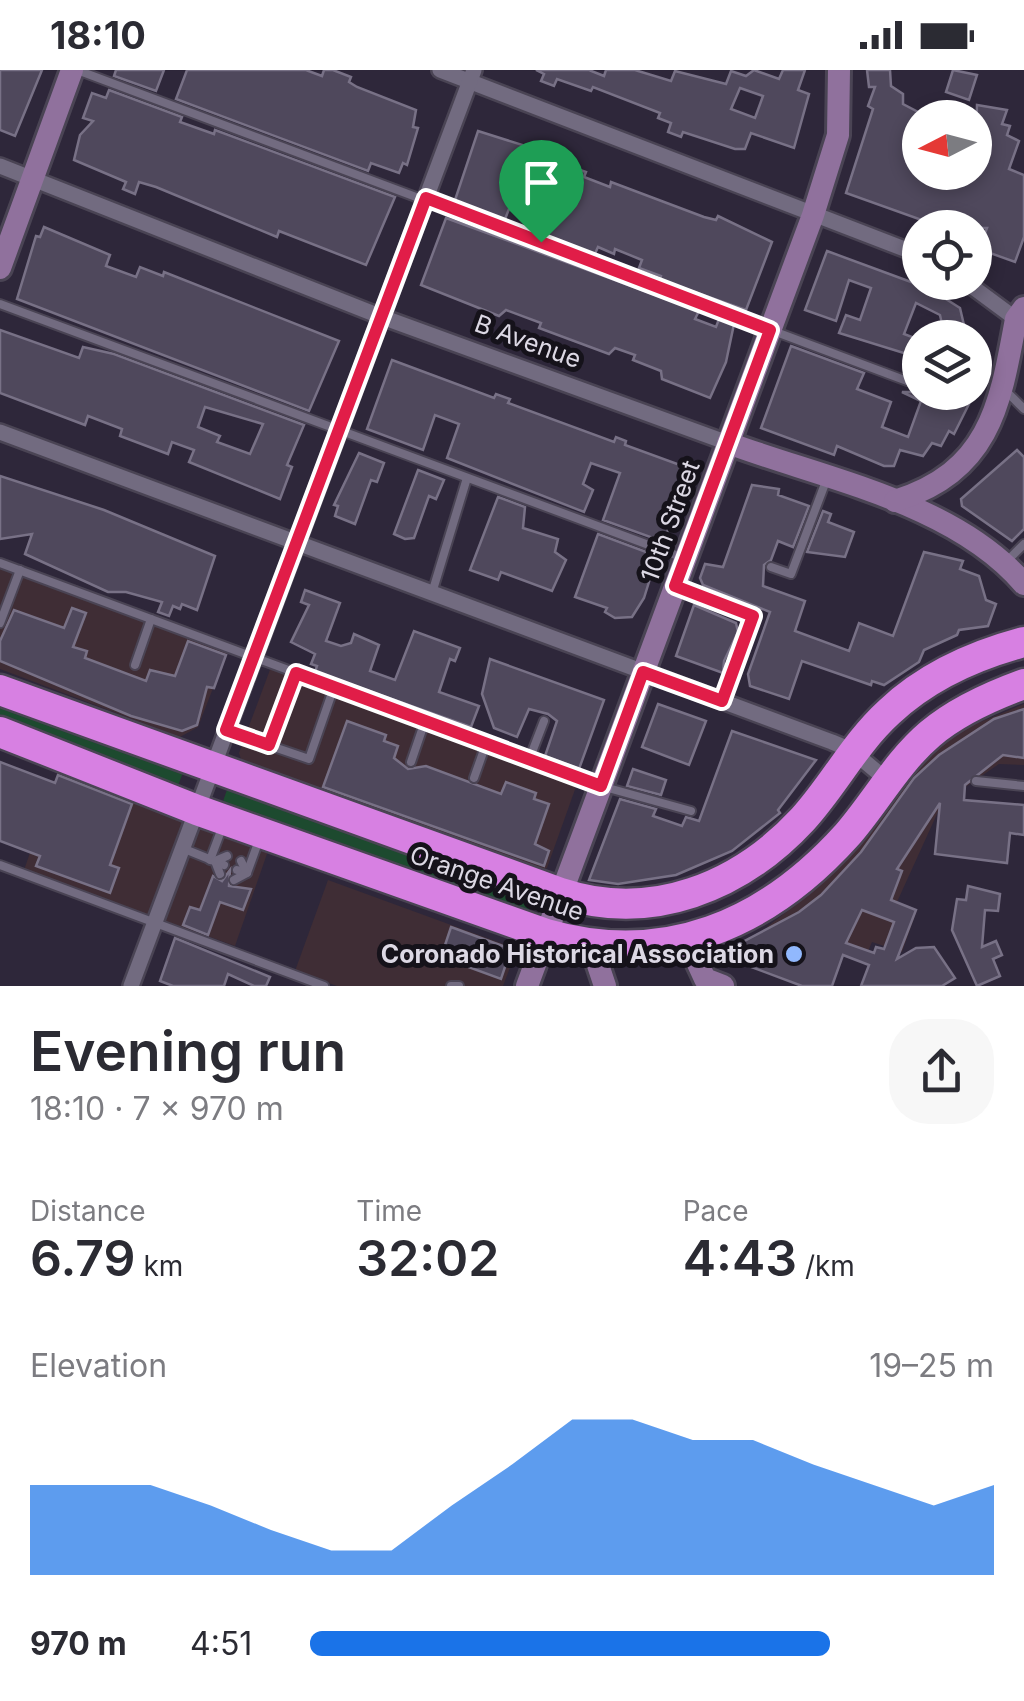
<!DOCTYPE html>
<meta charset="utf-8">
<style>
body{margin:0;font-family:Inter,sans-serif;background:#f7f7f7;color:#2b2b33;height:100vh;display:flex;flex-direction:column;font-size:38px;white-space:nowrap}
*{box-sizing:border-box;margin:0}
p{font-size:32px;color:#7c7c81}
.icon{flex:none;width:55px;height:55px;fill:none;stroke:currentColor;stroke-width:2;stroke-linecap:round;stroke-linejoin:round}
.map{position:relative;height:916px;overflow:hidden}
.details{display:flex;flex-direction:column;background:#fff;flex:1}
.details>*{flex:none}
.needle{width:65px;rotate:264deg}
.tools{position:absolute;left:902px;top:30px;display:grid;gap:20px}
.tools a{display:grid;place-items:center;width:90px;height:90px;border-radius:50%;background:#fff;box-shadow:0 5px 15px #0003;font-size:50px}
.pin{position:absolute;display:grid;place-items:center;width:85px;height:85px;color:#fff;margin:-102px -42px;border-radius:50% 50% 50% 0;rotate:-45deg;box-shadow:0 0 10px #0007}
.pin .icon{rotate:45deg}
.round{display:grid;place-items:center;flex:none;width:105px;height:105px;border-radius:40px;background:#f7f7f7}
.headline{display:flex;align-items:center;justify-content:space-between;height:170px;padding:0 30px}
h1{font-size:55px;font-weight:600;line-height:75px}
.metrics{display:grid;grid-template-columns:repeat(3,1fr);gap:15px;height:170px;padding:10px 30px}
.metrics div{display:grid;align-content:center}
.metrics b{font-size:50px;font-weight:600}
.metrics small{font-size:28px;font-weight:400}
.metrics p{font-size:28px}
.chart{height:280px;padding:20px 30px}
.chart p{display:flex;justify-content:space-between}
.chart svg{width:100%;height:180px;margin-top:10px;fill:#1a73e8;opacity:.7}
ul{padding:0 30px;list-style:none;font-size:32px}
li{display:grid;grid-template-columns:160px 120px 1fr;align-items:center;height:75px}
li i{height:25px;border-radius:12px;background:#1a73e8}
.status{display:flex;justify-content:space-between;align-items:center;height:70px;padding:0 50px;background:#fff;direction:ltr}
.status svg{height:28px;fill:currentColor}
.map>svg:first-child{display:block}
</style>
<div class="status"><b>18:10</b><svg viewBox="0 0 49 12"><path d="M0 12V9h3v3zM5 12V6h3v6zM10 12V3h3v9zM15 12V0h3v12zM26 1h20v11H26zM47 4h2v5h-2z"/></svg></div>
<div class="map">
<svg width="1024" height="916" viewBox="0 0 1024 916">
<rect width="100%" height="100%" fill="#2e273a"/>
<g fill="#3f2d35">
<path d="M0,499L227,582L198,657L180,667L0,599Z"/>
<path d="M271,597L578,711L547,798L540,801L241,689L239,683Z"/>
<path d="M1024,634V695L999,694L942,733L897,832L917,840L902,882L872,872L863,893L767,857L823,813L858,777L920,692L961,660Z"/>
<path d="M58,703L268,781L235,876L24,800Z"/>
<path d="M328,810L517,879L503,916H337L295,901Z"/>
</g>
<g fill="#1d4a2f">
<path d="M0,636L184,700L176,721L0,655Z"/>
<path d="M228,717L532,830L528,844L221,737Z"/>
</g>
<g fill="#4f485c" stroke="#787186" stroke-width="2.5" fill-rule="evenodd">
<path d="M0,0H42L15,66L0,60Z"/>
<path d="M116,0H164L156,21L114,6Z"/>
<path d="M187,0H306L322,6L324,0H333L351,7L349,12L357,17L416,40L413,57L418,58L407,95L403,93L399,103L371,93L368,101L176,29Z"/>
<path d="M536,0H589L604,6L606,0H635L671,11L675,1L726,14L731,1L746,6L754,0L779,9L783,0H805L798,20L809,24L794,78L751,63L745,79H735L683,62L681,67L668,62L671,53L658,48L660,43L593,17L591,21L557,9L554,16L541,11L544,4ZM740,18L763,26L755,48L731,39Z"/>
<path d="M867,0H890L891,16L903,24V34L920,43V102H975L977,35L1007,40L1002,54L1010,56L1007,65L1019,71L1009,99L1024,105V167L1015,192L979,179L987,158H944L846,123L873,39L868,36L875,17H869Z"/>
<path d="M953,0L977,5L969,30L946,22Z"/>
<path d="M109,20L182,47L180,52L214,64L215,60L395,127L366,195L279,161L277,167L156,117L139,112L135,124L123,119L126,112L74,90L80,65L93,51L83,48L92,23L106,28Z"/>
<path d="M478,61L532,78L530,82L586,102L584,107L610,117L611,112L704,147L716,150L718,146L772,172L746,240L660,210L661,206L639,198L642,190L615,179L614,184L598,177L594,186L539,165L553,129L532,121L529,128L515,123L504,152L454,133Z"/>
<path d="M446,148L699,241L695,249L716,257L719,249L734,254L726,292L710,328L662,309L661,301L633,290L635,285L615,278L609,284L539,258L541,253L506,240L499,246L421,215Z"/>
<path d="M44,157L110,185L106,196L136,207L140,197L163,206L164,202L339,271L309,341L17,229L36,166L40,167Z"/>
<path d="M827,181L930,219L960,238L967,268H945L940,245L916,233L904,264L920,270V288L839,263L846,245L860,250L871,218L849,210L836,251L805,240Z"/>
<path d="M0,260L79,288L83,277L114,284L304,355L287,395L292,397L280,429L189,392L194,380L172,372L168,384L120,366L122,359L88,346L85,355L0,323ZM205,337L263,354L250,384L217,372L220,366L198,357Z"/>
<path d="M791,276L864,303L857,319L891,332L882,357L908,367L921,331L902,322H975L954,364L949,361L941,376L932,373L923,386L900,380L894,396H884L837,376L834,385L761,358Z"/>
<path d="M392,290L494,328L496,324L510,329L508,333L614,372L616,367L626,371L625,375L691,399L679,432L674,431L666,452L670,454L664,472L603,450L620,403L591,393L583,414L593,420L584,442L447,388L459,354L435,345L423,380L367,359Z"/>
<path d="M1017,380L1024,387V459L1012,471L962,436L961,429Z"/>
<path d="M359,383L384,393L377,412L371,410L355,454L335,446L338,436L334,435Z"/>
<path d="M418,400L444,410L436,429L429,426L414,468L405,469L394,464Z"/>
<path d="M0,406L104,440L215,486L197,540L182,534L180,539L173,536L169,546L158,542L162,532L126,522H108L25,484L32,464L0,469Z"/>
<path d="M752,415L779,419L778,425L809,436L793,477L778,471L771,490L764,495L763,516L805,531L795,561L849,581L859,553L893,566L924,482L963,491L960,499L979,506L986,530L996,534L988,556L959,560L957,565L924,580L919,592L884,615L872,611L871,615L802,591L789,629L750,616L748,604L770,542L703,515L700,508L705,494L723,497Z"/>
<path d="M498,427L525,437L523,458L558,469L555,482L566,490L552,521L501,502L498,510L470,500Z"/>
<path d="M823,441L831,444L828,452L854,462L845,487L807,482Z"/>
<path d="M598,464L657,486L644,528L632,547L615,548L605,542L607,538L575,527Z"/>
<path d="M305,520L340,533L326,571L341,576L351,573L354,564L379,575L370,601L395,610L414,561L460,578L455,591L450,589L439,622L479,636L471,657L315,602L317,596L311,594L315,584L291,572L309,535L301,532Z"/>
<path d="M694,535L736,553L738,562L724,591L723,603L676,586Z"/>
<path d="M72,538L86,543L73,577L87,581L85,588L146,611L150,600L175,606L188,571L226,585L214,618L207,617L197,655L182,661L131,646L0,591V571L14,540L64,558Z"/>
<path d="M490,589L604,630L579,699L545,686L557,651L548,644L529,639L517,667L494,658L482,624Z"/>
<path d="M658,634L706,651L689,695L642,677Z"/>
<path d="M1024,639V688L1003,685L965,715L964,730L1024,735V765L1010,763L1007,793L935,784L940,733L897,799L902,801L891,830L916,840L897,889L916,878L934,877L955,908L942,916H861L869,895L843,885L832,916H802L738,892L737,875L799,842L821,825L861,782L914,708L939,685L994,649ZM862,840L894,852L884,879L876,877L874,883L846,873Z"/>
<path d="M347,651L386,665L384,671L398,676L394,688L408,699L426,696L501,724L506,712L536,723L534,729L549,734L535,774L549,781L544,796L323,717Z"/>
<path d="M732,661L816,690L778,740L780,743L732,781L676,805L618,814L589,810L620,729L656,739L653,746L682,756L686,747L699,751Z"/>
<path d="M0,692L55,713L58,705L132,734L110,795L119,798L110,823L36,796L40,786L0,771Z"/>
<path d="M633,699L666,710L661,725L627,716Z"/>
<path d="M230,800L229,816L251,819L243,840L220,832L208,865L183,855L190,837L200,840L213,806L222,811Z"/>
<path d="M968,816L1000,824L998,841L985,840L982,877L996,871L1002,885L993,889L1000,906L977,916L952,860L957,829L966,830Z"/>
<path d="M451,857L511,879L501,909L441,887Z"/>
<path d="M175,868L270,907L266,916H254L228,904L224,916H173L160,911Z"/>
</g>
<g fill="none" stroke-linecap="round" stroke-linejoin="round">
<defs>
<g id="lane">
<path d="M77,0L907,311"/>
<path d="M0,234L681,487"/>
<path d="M1007,322L1024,339"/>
<path d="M1006,492L1024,474"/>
<path d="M0,493L601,716L691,741"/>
<path d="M771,497L791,504L826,411"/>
<path d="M678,517L753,546L722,631"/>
<path d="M432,523L467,408"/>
<path d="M0,553L20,500"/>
<path d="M135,595L151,549"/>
<path d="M227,661L309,689L334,617"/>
<path d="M269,675L295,603"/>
<path d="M529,690L544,651"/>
<path d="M411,692L425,651"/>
<path d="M474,708L486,674"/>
<path d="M976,711L1024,716"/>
<path d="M182,778L224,795"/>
<path d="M210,790L222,758"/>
<path d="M0,795L324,916"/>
<path d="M237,800L247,803L259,770"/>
<path d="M220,804L215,791L227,786"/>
<path d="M234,810L247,803L241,791"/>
<path d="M451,916H459"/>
</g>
<g id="street">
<path d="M440,0L920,185"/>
<path d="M0,96L382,247L728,373"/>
<path d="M966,212L1016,249"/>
<path d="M0,362L832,672L851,680L888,711"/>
<path d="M131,916L474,0"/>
</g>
<g id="secondary">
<path d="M0,198L72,0"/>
<path d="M728,373C825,409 955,433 1024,514"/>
<path d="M895,431C990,401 1000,336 1016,249L1024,238"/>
<path d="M687,870L705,909L723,916"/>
<path d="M592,877L605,916"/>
<path d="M527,916L813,145L838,65L839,0"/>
</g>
<g id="highway">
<path d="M0,620L561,823C651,853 740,817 803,749C834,715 854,674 889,642C926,607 975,585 1024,572"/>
<path d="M0,662L197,740L546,864C665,898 766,855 847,765C875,733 897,692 930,664C957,641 991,626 1024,614"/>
</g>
</defs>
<use href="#lane" stroke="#4a4454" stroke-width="12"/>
<use href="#street" stroke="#4a4454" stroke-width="20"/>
<use href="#secondary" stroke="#4a4454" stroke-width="28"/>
<use href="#highway" stroke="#4a4454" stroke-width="35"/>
<use href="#lane" stroke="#726b80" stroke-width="8"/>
<use href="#street" stroke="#726b80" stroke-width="15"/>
<use href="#secondary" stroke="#90719d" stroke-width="22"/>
<use href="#highway" stroke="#d780e2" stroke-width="30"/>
</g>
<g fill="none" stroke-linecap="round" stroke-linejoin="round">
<defs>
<path id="route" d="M426,128L770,260L675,516L753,546L722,631L643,602L601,716L296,603L269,675L226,660Z"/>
</defs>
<use href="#route" stroke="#fff" stroke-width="20"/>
<use href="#route" stroke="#e11d48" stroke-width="12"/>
</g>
<circle fill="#91b8fd" stroke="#15121a" stroke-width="4" cx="794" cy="884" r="10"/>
<g text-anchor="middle" stroke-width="10" stroke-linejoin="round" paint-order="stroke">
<g font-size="25" fill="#dcd8e4" stroke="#15121a">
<text transform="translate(528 271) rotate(20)" y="9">B Avenue</text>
<text transform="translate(670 451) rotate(-70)" y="9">10th Street</text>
<text transform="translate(497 813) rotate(19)" y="9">Orange Avenue</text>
</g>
<g font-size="25" font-weight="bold" fill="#dcd8e4" stroke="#15121a" text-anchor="end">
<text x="774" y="893">Coronado Historical Association</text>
</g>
</g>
</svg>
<div class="tools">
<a><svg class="needle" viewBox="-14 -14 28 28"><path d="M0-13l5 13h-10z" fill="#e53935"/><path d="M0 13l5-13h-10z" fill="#7c7c81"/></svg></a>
<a><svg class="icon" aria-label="locate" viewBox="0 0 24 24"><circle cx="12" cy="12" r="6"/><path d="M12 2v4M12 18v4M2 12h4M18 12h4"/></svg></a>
<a><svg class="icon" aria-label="layers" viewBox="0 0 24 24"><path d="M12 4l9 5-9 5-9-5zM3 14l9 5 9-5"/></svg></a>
</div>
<div class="pin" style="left:541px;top:172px;background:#1e9e55"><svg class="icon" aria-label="arrive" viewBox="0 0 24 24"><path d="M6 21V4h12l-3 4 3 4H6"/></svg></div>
</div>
<section class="details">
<div class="headline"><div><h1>Evening run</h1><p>18:10 · 7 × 970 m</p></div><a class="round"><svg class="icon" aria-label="share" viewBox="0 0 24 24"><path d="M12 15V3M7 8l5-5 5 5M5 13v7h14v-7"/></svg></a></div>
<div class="metrics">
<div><p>Distance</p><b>6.79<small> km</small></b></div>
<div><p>Time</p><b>32:02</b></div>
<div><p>Pace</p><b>4:43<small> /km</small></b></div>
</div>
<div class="chart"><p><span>Elevation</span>19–25 m</p>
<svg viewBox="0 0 160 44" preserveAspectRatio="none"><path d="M0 44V22L10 22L20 22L30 27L40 33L50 38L60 38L70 27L80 17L90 6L100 6L110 11L120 11L130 17L140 22L150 27L160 22V44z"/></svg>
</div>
<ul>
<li><b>970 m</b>4:51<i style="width:76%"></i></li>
</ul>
</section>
